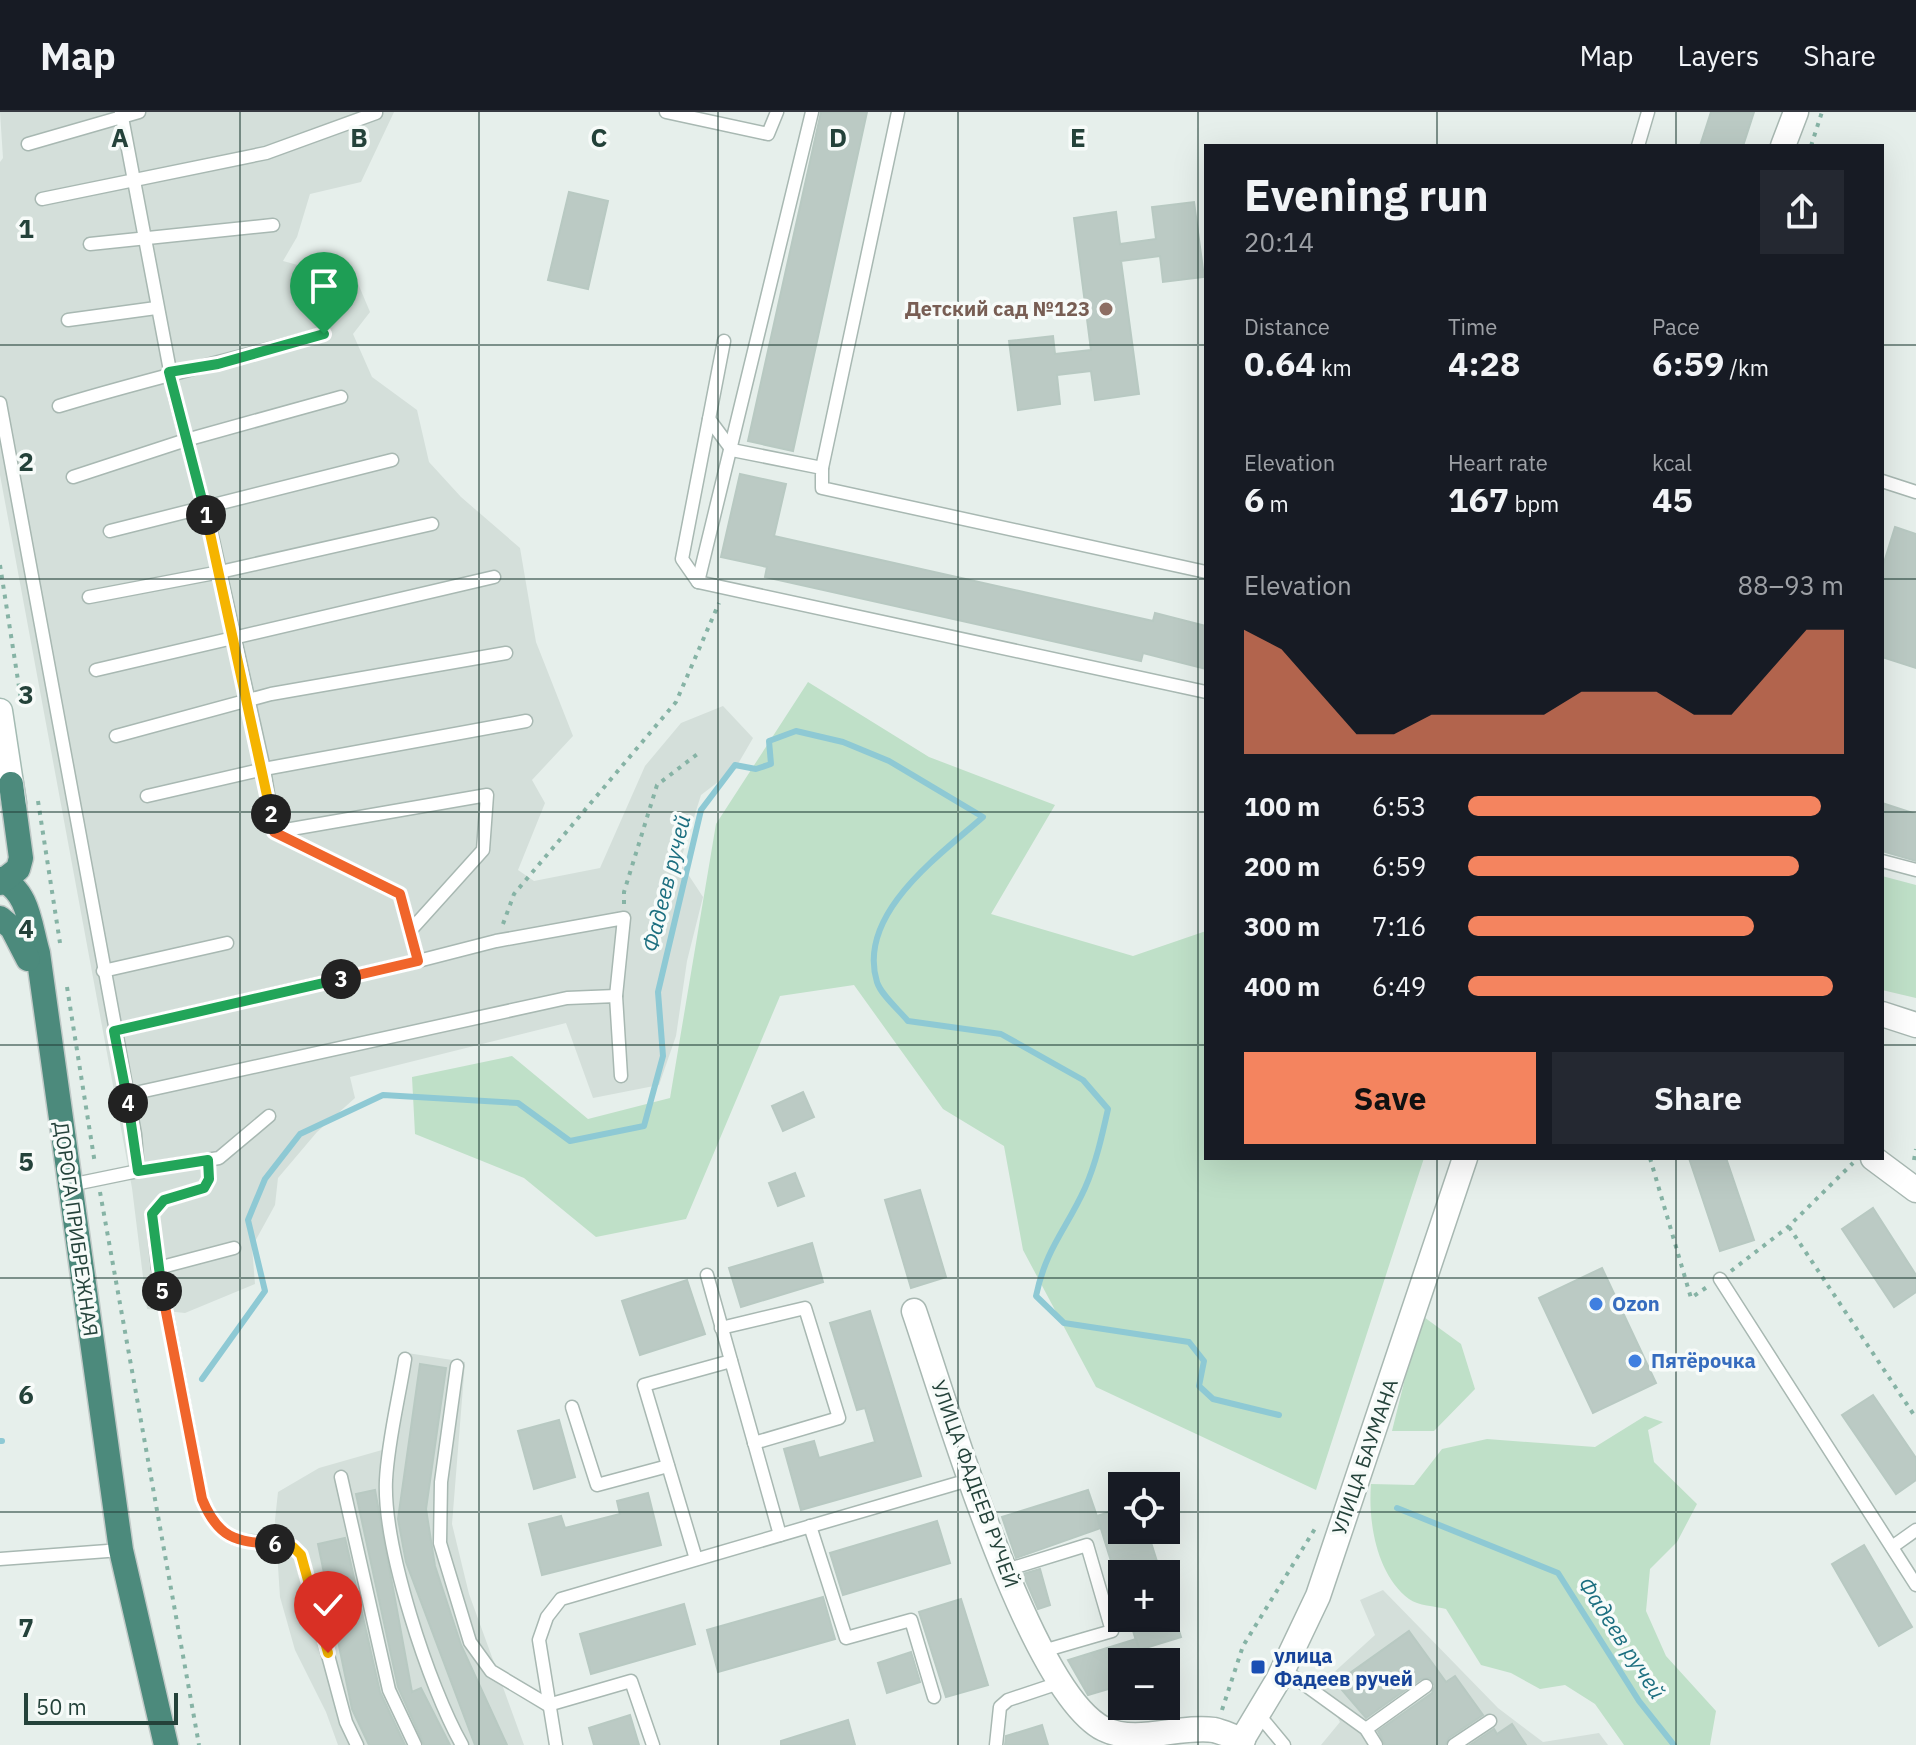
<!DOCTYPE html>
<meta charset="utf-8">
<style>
body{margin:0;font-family:"IBM Plex Sans",sans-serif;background:#242831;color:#f1f3f6;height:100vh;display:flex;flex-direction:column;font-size:30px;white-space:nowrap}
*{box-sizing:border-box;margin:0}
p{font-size:26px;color:#9ea1a6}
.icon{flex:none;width:44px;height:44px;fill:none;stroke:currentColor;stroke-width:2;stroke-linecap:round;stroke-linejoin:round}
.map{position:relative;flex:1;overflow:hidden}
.side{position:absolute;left:1204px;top:32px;width:680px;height:1016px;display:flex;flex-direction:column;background:#171b24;border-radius:0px;box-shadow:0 8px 32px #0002}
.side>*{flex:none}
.fabs{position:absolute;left:1108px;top:1360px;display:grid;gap:16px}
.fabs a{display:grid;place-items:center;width:72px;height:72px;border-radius:0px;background:#171b24;box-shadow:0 8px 32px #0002;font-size:40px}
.scale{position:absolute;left:24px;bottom:20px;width:154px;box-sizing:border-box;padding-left:8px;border:4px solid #24423a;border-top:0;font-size:22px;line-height:28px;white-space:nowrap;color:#24423a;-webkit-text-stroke:6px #f7fbf9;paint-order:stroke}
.pin{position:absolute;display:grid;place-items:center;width:68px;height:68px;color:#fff;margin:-82px -34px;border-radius:50% 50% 50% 0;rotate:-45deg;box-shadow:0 0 8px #0007}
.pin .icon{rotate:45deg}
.km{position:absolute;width:40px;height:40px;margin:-20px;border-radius:50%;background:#222;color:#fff;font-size:22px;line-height:40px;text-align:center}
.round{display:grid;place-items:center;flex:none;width:84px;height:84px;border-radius:0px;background:#242831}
.overview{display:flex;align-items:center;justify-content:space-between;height:136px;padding:0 40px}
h1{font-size:44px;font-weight:800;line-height:60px}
.metrics{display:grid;grid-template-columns:repeat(3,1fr);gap:12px;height:136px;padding:8px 40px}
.metrics div{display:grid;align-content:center}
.metrics b{font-size:34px;font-weight:800}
.metrics small{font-size:22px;font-weight:400}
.metrics p{font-size:22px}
.chart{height:224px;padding:16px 40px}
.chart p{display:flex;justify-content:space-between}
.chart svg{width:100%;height:144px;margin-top:8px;fill:#f4845f;opacity:.7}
.action{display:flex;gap:16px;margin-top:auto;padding:16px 40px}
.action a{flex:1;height:92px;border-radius:0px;background:#f4845f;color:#111;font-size:32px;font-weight:800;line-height:92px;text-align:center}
.action a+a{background:#242831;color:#f1f3f6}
ul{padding:0 40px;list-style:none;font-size:26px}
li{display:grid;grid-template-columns:128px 96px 1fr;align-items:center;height:60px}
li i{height:20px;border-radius:10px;background:#f4845f}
header{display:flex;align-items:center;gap:48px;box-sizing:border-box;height:112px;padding:0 40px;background:#171b24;border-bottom:2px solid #363941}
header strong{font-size:38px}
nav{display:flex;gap:44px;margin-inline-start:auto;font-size:28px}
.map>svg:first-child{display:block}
</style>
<header>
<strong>Map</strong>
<nav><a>Map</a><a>Layers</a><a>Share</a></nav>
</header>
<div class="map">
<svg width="1916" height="1633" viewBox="0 0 1916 1633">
<rect width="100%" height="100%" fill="#e6efeb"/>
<g fill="#d4dfda">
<path d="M0,0H394L361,70L310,82L297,125L283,149L357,169L370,200L353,222L372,265L417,298L429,350L461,385L520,436L536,530L573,624L532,668L545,691L518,758L534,769L600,756L645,654L681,611L723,594L753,626L735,657L701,683L680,750L703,785L687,849L676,924L659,973L593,986L566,911L350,965L355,986L317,1020L278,1066L275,1093L252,1135L255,1172L185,1201L147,1197L132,1076L0,363V50L3,46Z"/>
<path d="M401,1240L465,1250L452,1412L469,1482L524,1633H338L326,1600L295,1538L280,1485L275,1408L278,1380L319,1356L382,1338Z"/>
<path d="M1383,1478L1498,1596L1543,1630L1599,1621L1608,1633H1321L1340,1610L1320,1573L1375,1523L1360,1488Z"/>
</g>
<g fill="#bfe0c8">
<path d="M808,570L929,645L1055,693L991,802L1133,844L1206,819V1046H1424L1316,1378L1096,1275L1023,1138L1004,1034L943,997L854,873L780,884L686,1107L596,1125L524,1066L415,1022L412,965L512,944L588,1007L670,986L716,712Z"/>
<path d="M1882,764L1916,773V886L1882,878Z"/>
<path d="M1417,1200L1461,1232L1475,1277L1434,1319H1392L1413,1234Z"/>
<path d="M1645,1304L1663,1310L1648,1318L1654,1350L1697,1392L1677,1430L1650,1457L1646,1499L1666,1544L1716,1599L1710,1633H1624L1595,1592L1565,1573L1540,1577L1511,1561L1481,1553L1446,1497C1435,1494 1418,1494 1409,1487C1376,1462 1368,1409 1371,1372L1414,1373L1442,1337L1487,1327L1595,1335Z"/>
</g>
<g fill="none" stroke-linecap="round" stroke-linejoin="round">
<g stroke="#8ec9d4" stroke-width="6">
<path d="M202,1267L265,1179L248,1108L265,1067L300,1022L383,983L518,991L570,1029L644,1014L663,944L658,880L701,698L735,653L756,657L771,652L769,629L796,619L843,630L889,649L983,705C940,743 856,802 877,870C881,883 899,898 908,909L1001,922L1083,968L1108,997C1102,1024 1096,1051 1085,1076C1066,1118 1046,1136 1036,1184L1064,1211L1189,1230L1204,1249L1199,1274L1213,1287L1279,1303"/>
<path d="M0,1329H2"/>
<path d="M1397,1396L1558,1461L1639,1589L1674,1633"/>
</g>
</g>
<g fill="#bbcac4" stroke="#b8c9c2" stroke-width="2">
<path d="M821,0H867L793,339L748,329Z"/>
<path d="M1711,0H1754L1743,34H1700Z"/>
<path d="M569,80L608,89L588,177L548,168Z"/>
<path d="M1194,90L1204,165L1163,170L1160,144L1121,149L1139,282L1095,288L1091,259L1057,263L1060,292L1018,298L1009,229L1053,224L1055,242L1091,238L1074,106L1116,100L1120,132L1156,127L1152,95Z"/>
<path d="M740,362L786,372L774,424L1153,509L1155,501L1206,514V557L1143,541L1141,549L765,465L767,455L721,445Z"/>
<path d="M1895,415L1916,422V556L1882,545V457Z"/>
<path d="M1882,691L1916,702V749L1882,739Z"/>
<path d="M803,980L814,1005L783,1019L772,994Z"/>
<path d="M1689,1046H1726L1754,1128L1720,1139Z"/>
<path d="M795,1061L804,1084L778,1094L769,1071Z"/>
<path d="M920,1078L946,1165L911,1176L885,1088Z"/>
<path d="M1873,1096L1916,1163V1180L1894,1195L1842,1117Z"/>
<path d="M812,1131L823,1170L741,1195L729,1156Z"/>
<path d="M1602,1156L1656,1271L1593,1301L1539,1186Z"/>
<path d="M687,1168L705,1222L640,1243L622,1189Z"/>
<path d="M870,1199L921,1364L801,1398L784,1337L814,1329L819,1346L875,1330L865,1296L857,1298L830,1211Z"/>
<path d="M420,1252L446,1256L426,1397L435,1454L461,1533L507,1633H475L406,1450L398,1407Z"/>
<path d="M1873,1283L1916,1346V1368L1896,1382L1842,1303Z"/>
<path d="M559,1308L575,1365L534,1377L518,1319Z"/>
<path d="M375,1378L412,1580L421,1576L450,1633H424L398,1575L356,1382Z"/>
<path d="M1088,1378L1101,1416L1016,1446L1002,1405Z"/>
<path d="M648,1381L661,1433L542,1463L529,1412L561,1404L565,1416L620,1402L617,1389Z"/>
<path d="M1122,1396V1418H1147L1161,1462H1115L1097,1404Z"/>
<path d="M937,1409L950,1451L843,1483L830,1441Z"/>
<path d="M345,1426L380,1580L405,1633H369L352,1597L318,1432Z"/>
<path d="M1864,1433L1912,1515L1879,1534L1832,1452Z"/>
<path d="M1040,1457L1050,1493L1038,1497L1023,1462Z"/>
<path d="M823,1485L835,1527L718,1560L707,1518Z"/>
<path d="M961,1487L988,1573L946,1585L919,1500Z"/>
<path d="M684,1492L695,1532L591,1562L580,1522Z"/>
<path d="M1129,1506H1175L1181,1525L1139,1538Z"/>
<path d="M1409,1519L1446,1570L1455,1564L1483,1603L1449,1626L1445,1633H1385L1378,1619L1432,1581L1435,1574L1430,1566L1421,1567L1366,1606L1336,1571Z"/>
<path d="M1136,1527L1143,1550H1122V1573L1088,1583L1068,1548Z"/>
<path d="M911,1540L920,1570L887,1581L878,1551Z"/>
<path d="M630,1603L639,1633H594L589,1616Z"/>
<path d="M848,1608L855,1633H781V1629Z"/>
<path d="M1512,1612L1526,1633H1470L1494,1617L1497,1622Z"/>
<path d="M1042,1613L1048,1633H1005L1006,1624Z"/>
</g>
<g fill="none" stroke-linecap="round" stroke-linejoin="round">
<defs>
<g id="service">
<path d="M666,0L768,22L777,0"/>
<path d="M28,32L139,0"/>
<path d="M1638,34L1648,0"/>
<path d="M42,87L266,41L376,1"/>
<path d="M90,132L273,113"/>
<path d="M68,208L156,196"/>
<path d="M724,229L682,447L698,470L1206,580"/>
<path d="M0,291L135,1022L138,1059L219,1046L269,1004"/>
<path d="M59,294C147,267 235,247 324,222"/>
<path d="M709,307L732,338L822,356V376L1206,460"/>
<path d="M822,356L898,0"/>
<path d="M73,365L186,328L341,285"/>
<path d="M1882,369L1916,380"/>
<path d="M110,419L392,348"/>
<path d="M698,470L812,0"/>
<path d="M89,485L220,460L432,412"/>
<path d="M96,558L494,465"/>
<path d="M116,624L271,582L506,541"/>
<path d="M147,684L264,657L526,609"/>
<path d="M274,720L487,683L483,738L410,819"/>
<path d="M1882,749L1916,758"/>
<path d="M418,849L496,829L624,806L616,884"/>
<path d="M103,859L227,831"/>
<path d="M114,919L418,849L400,782L274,720L264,657L212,424L175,285L121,0"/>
<path d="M126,983L567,886L616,884L621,964"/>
<path d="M208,1048L209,1067L204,1076L164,1088L152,1102L158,1156L202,1387C231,1457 268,1411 301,1443L346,1610L357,1633"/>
<path d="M70,1073L138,1059"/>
<path d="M158,1156L234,1136"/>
<path d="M707,1163L780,1423"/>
<path d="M1720,1167L1916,1473"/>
<path d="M721,1216L805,1196L839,1306L754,1331"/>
<path d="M405,1247C399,1286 388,1328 386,1368C383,1435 429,1575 462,1633"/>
<path d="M457,1254L441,1370L440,1431L470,1530L491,1559L548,1593L631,1569L653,1633"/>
<path d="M572,1295L597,1373L668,1354"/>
<path d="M341,1365L389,1578L415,1633"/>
<path d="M810,1414L846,1526L911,1508L934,1585"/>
<path d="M1892,1435L1916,1418"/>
<path d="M0,1447L121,1438"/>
<path d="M696,1447L644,1273L731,1249"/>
<path d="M1003,1459L1087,1433L1112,1519L1043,1539"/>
<path d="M1283,1557L1366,1617L1376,1633"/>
<path d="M1259,1603L1284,1633"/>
<path d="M1366,1617L1426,1574"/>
<path d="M556,1633L539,1528L547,1505L561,1487L972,1367"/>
<path d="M996,1633L1000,1595L1008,1588L1059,1571"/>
<path d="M1454,1633L1490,1609"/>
</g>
<g id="minor">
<path d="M1882,902L1916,913"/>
<path d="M1873,1046L1916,1078"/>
<path d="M914,1199C944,1286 1029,1580 1104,1617C1137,1633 1179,1613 1214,1618C1223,1620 1233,1625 1243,1628"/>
</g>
<g id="tertiary">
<path d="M1783,34L1796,0"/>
<path d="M1239,1633L1278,1568L1318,1484L1465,1046"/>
</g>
<path id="secondary" d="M0,599L14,691"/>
<g id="trunk">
<path d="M0,767C29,778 30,815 38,841L121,1438L166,1633"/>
<path d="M0,771L18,757L21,746L11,672"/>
<path d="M0,806L12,816L28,847"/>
</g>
</defs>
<use href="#service" stroke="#a8b8b2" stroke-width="15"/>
<use href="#minor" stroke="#a8b8b2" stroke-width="27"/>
<use href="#tertiary" stroke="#a8b8b2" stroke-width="27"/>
<use href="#secondary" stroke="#a4bbb3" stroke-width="27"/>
<use href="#trunk" stroke="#c2cac8" stroke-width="27"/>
<g stroke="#86b3a5" stroke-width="4" stroke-dasharray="4 6" stroke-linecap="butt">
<path d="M1811,34L1822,0"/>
<path d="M0,453L22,594"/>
<path d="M38,689L60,831"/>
<path d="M624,792V780L657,673L700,640"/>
<path d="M503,812L514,782L676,590L719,491"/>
<path d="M67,875L95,1052"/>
<path d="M1650,1046L1691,1186L1707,1175"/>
<path d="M1914,1048L1916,1037"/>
<path d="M100,1080L199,1633"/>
<path d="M1789,1115L1916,1306"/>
<path d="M1731,1159L1788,1115L1853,1051"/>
<path d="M1222,1598L1243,1534L1316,1415"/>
</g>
<use href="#service" stroke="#fff" stroke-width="12"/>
<use href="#minor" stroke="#fff" stroke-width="24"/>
<use href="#tertiary" stroke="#fff" stroke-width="24"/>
<use href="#secondary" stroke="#fff" stroke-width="24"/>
<use href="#trunk" stroke="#4c8a7c" stroke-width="24"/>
</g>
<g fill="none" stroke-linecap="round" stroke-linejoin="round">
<defs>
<path id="split-1" d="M206,403L169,260L218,252L324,222"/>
<path id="split-2" d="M206,403L271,702"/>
<path id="split-3" d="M271,702L274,720L400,782L418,849L341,867"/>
<path id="split-4" d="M128,991L114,919L341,867"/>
<path id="split-5" d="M128,991L138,1059L208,1048L209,1067L204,1076L164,1088L152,1102L162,1179"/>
<path id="split-6" d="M162,1179L202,1387C218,1426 235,1430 275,1432"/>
<path id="split-7" d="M275,1432L293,1435L301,1443L328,1541"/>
</defs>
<use href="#split-1" stroke="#fff" stroke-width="16"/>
<use href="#split-2" stroke="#fff" stroke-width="16"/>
<use href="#split-3" stroke="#fff" stroke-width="16"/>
<use href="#split-4" stroke="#fff" stroke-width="16"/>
<use href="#split-5" stroke="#fff" stroke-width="16"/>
<use href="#split-6" stroke="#fff" stroke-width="16"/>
<use href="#split-7" stroke="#fff" stroke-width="16"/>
<use href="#split-1" stroke="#22a559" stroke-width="10"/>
<use href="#split-2" stroke="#f5b400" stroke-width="10"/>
<use href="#split-3" stroke="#f0652b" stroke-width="10"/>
<use href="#split-4" stroke="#22a559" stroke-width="10"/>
<use href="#split-5" stroke="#22a559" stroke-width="10"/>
<use href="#split-6" stroke="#f0652b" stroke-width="10"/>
<use href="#split-7" stroke="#f5b400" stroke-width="10"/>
</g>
<path fill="none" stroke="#24423a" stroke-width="2" stroke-opacity="0.55" d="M240,0V1633M479,0V1633M718,0V1633M958,0V1633M1198,0V1633M1437,0V34M1676,0V34M0,233H1206M1882,233H1916M0,467H1206M1882,467H1916M0,700H1206M1882,700H1916M0,933H1206M1882,933H1916M1437,1046V1633M1676,1046V1633M0,1166H1916M0,1400H1122M1166,1400H1916"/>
<circle fill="#8d6e63" stroke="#f7fbf9" stroke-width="3" cx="1106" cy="197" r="8"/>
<g fill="#3f7fe0" stroke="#f7fbf9" stroke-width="3">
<circle cx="1596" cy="1192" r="8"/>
<circle cx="1635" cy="1249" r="8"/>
</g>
<rect fill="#1a4fb4" stroke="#f7fbf9" stroke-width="3" x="1250" y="1547" width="16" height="16" rx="4"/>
<g text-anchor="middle" stroke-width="7" stroke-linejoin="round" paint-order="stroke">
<g font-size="20" font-weight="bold" fill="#785e54" stroke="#f7fbf9" text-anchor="end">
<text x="1090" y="204">Детский сад №123</text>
</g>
<g font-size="20" fill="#24423a" stroke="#f7fbf9">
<text transform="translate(76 1117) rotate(82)" y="7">ДОРОГА ПРИБРЕЖНАЯ</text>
<text transform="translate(1365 1345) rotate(-71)" y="7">УЛИЦА БАУМАНА</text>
<text transform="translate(975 1372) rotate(70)" y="7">УЛИЦА ФАДЕЕВ РУЧЕЙ</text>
</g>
<g font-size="20" font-weight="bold" fill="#366cbe" stroke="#f7fbf9" text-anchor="start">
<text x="1612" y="1199">Ozon</text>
<text x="1651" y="1256">Пятёрочка</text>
</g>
<g font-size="20" font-weight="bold" fill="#164399" stroke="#f7fbf9" text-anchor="start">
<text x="1274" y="1551">улица<tspan x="1274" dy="23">Фадеев ручей</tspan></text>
</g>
<g font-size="22" font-style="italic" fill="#1c6f80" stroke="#f7fbf9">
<text transform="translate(666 771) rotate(-76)" y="8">Фадеев ручей</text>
<text transform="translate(1622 1526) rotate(57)" y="8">Фадеев ручей</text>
</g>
</g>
<g font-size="26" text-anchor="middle" font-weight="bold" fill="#24423a" stroke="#f7fbf9" stroke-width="7" stroke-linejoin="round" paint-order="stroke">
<text x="120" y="35">A</text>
<text x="359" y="35">B</text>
<text x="599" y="35">C</text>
<text x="838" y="35">D</text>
<text x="1078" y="35">E</text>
<text x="26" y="126">1</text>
<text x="26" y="359">2</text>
<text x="26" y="592">3</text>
<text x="26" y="826">4</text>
<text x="26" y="1059">5</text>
<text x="26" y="1292">6</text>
<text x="26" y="1525">7</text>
</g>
</svg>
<div class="fabs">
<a><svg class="icon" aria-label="locate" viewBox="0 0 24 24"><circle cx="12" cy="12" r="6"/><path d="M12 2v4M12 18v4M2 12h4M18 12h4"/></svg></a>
<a>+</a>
<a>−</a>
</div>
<div class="scale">50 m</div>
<div class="pin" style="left:324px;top:222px;background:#1e9e55"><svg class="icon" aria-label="arrive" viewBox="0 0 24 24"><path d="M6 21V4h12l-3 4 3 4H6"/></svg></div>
<div class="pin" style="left:328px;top:1541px;background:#d93025"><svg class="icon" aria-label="check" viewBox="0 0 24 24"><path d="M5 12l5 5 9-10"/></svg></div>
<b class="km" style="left:206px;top:403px">1</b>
<b class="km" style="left:271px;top:702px">2</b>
<b class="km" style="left:341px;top:867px">3</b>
<b class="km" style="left:128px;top:991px">4</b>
<b class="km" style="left:162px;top:1179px">5</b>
<b class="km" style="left:275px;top:1432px">6</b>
<section class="side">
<div class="overview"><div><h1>Evening run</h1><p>20:14</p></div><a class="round"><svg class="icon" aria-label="share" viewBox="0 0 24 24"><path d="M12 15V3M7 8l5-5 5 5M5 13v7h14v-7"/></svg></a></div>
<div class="metrics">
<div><p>Distance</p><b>0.64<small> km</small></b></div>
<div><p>Time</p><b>4:28</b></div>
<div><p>Pace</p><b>6:59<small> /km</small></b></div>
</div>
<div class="metrics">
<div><p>Elevation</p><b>6<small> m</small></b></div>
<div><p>Heart rate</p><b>167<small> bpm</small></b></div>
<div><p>kcal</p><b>45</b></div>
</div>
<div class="chart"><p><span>Elevation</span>88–93 m</p>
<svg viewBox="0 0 160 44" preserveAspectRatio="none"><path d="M0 44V6L10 12L20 25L30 38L40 38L50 32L60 32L70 32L80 32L90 25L100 25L110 25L120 32L130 32L140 19L150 6L160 6V44z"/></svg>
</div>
<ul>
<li><b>100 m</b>6:53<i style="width:94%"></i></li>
<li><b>200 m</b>6:59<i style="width:88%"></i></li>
<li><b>300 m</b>7:16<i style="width:76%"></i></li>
<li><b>400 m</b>6:49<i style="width:97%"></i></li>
</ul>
<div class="action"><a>Save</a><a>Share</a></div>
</section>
</div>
